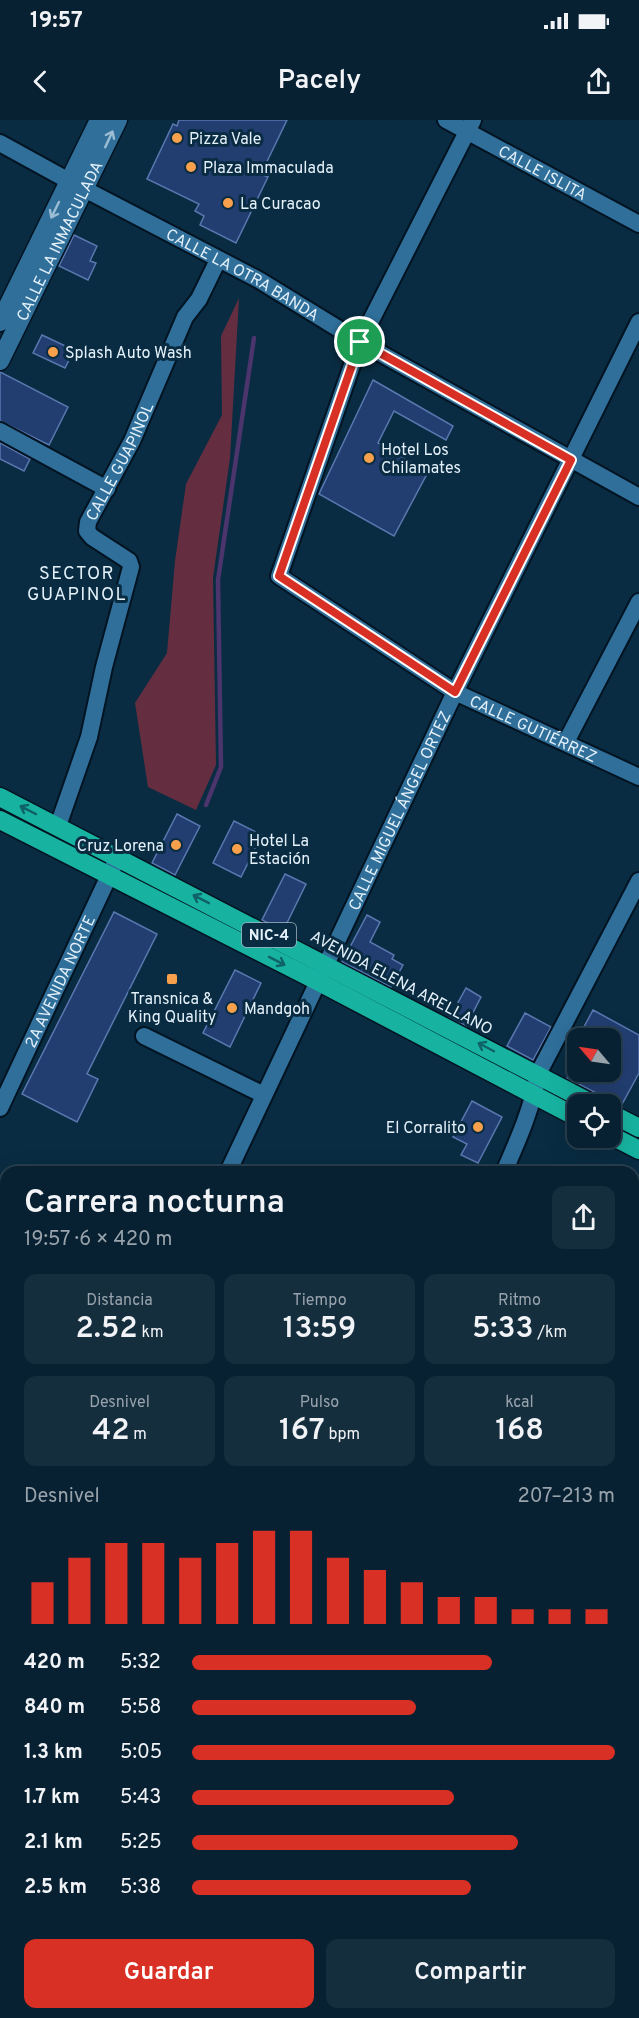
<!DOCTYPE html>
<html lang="es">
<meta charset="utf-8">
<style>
body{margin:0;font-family:Overpass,sans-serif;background:#152e3e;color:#f1f3f6;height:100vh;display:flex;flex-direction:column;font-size:22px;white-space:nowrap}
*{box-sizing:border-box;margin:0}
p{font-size:20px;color:#98a3ac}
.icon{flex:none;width:33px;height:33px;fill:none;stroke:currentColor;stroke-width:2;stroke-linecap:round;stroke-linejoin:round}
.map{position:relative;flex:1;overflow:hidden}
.panel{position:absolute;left:0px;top:1046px;width:639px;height:854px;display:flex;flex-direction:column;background:#072132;border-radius:18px 18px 0 0;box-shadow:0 6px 24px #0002,0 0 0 2px #283e4d}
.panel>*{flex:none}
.needle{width:39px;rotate:299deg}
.controls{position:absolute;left:567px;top:908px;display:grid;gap:12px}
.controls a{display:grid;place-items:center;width:54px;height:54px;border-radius:12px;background:#072132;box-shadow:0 6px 24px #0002,0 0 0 2px #283e4d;font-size:30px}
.pin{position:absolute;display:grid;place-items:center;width:51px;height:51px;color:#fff;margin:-26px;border:3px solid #fff;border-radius:50%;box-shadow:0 2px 6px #0007}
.round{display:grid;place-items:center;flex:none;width:63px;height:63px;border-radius:12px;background:#152e3e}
.headline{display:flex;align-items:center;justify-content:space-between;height:102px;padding:0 24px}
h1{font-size:33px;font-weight:600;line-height:45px}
.figures{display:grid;grid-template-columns:repeat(3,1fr);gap:9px;height:102px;padding:6px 24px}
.figures div{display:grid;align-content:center;border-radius:12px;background:#152e3e;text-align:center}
.figures b{font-size:30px;font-weight:600}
.figures small{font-size:16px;font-weight:400}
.figures p{font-size:16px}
.chart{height:168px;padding:12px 24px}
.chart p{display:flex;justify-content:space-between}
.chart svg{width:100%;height:108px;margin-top:6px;stroke:#d93025;stroke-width:6}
.cta{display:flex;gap:12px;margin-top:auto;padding:12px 24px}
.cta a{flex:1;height:69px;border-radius:12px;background:#d93025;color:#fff;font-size:24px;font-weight:600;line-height:69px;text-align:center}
.cta a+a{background:#152e3e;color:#f1f3f6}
ul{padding:0 24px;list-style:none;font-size:20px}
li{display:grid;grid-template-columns:96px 72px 1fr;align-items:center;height:45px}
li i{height:15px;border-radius:8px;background:#d93025}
.status{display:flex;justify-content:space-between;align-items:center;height:42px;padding:0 30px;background:#072132;direction:ltr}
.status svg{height:16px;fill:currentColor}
header{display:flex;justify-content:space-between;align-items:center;height:78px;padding:0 24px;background:#072132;font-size:27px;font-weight:600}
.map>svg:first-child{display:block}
</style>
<div class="status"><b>19:57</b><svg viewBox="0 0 49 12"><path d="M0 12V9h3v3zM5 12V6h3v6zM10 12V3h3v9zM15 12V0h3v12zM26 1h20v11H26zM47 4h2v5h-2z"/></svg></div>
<header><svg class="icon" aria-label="back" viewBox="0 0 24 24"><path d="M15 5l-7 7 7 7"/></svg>Pacely<svg class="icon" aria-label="share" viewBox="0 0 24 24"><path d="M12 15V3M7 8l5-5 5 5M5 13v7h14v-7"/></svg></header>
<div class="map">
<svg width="639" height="1898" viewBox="0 0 639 1898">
<rect width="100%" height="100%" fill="#092c42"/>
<path fill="#652e40" d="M239,178L230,338L213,458L216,645L196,690L148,667L135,583L167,533L175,441L186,364L222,295L221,216Z"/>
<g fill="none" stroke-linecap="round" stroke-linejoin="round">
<path stroke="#4c346c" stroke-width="4.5" d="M206,685L221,647L218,460L254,218"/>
</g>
<g fill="#223e71" stroke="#5978b0" stroke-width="1.5">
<path d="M179,0H287L261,54L268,57L236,123L200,105L204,96L195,91L199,84L147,59L173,4L177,6Z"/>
<path d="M74,115L97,126L90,141L96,143L88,160L59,146Z"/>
<path d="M42,215L74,230L65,248L33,233Z"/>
<path d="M0,252L68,287L49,325L0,301Z"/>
<path d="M373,260L453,306L446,320L394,291L378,323L428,352L394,416L319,374Z"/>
<path d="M0,323L30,339L24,351L0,339Z"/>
<path d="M177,694L200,706L175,755L152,743Z"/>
<path d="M234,701L262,715L241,757L213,743Z"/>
<path d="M285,754L306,764L283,811L262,800Z"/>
<path d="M114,792L157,814L87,954L98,959L77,1002L22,974Z"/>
<path d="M367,795L380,802L370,822L394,835L392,839L403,845L391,867L342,842Z"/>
<path d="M235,850L261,863L230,927L203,913Z"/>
<path d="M466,868L481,877L466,906L450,897Z"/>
<path d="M593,890L639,915V953L621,986L608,982L598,974L567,958L571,951H610V918H578Z"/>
<path d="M525,893L551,907L533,940L507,926Z"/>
<path d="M472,981L502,997L478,1043L461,1035L467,1024L453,1017Z"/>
</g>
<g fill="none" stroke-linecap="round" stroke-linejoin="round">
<defs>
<g id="street">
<path id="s1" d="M446,0L639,104"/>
<path id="s2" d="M473,0L360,222L279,456L455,572L639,657"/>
<path id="s3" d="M0,23L69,61L259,160L360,222L639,377"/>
<path d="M0,311L107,369"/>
<path d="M566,622L639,482"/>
<path id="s4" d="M58,706L89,617L104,547L131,447L129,441L92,417L87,411L88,402L132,321L185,197L199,179L218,140"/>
<path d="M144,916L264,975"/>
<path id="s5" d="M0,988L115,743"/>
<path id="s6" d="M228,1052L455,572L639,202"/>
<path d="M504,1052C518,1020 532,989 538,954L639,761"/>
<path d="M0,1130L6,1133"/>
<path d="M0,1408L6,1412"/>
<path d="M633,1457L639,1460"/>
<path d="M633,1477L639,1478"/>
<path d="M0,1551L6,1539"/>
<path d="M633,1570L639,1558"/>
<path d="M0,1684L6,1687"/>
<path d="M633,1750L639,1753"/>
<path d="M397,1893L406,1898"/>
<path d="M103,1898L106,1893"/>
<path d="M460,1898L463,1893"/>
</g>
<g id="secondary">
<path d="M0,202L99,0"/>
<path id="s7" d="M0,241L118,0"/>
</g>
<g id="highway">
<path d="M0,677L593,984"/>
<path d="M0,700L317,861L578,998"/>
<path d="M610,993L639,1008"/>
<path d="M610,1015L639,1030"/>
</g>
</defs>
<use href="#street" stroke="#021321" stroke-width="20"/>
<use href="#secondary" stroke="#021321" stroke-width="21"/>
<use href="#highway" stroke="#021321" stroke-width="21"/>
<use href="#street" stroke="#2f6f9a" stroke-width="16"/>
<use href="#secondary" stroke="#2f6f9a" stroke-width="18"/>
<use href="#highway" stroke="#17b3a0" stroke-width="18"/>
</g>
<defs><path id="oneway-shaft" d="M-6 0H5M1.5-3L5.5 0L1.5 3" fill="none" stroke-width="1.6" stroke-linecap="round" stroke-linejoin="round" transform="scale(1.5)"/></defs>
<g stroke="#9cbdd4">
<use href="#oneway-shaft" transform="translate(109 19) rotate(-65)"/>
<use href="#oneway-shaft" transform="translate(55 90) rotate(116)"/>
</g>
<g stroke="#0f6268">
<use href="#oneway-shaft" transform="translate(28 690) rotate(-153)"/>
<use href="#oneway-shaft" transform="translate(201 779) rotate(-153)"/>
<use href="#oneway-shaft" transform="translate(277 841) rotate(27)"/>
<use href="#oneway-shaft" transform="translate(486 927) rotate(-152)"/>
</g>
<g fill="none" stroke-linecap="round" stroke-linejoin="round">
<defs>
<path id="route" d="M360,222L571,340L455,572L279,456Z"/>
</defs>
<use href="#route" stroke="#fff" stroke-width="12"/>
<use href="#route" stroke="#d93025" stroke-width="8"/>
</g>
<g fill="#f8a04c" stroke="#092c42" stroke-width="2">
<circle cx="177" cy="18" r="6"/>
<circle cx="191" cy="47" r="6"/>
<circle cx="228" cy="83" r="6"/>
<circle cx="53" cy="232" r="6"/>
<circle cx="369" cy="338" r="6"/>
<circle cx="176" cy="725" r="6"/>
<circle cx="237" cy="729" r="6"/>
<rect x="166" y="853" width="12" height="12" rx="3"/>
<circle cx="232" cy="888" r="6"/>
<circle cx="478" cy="1007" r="6"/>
</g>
<g text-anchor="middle" stroke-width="6" stroke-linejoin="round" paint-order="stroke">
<rect fill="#092c42" stroke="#a2b6c3" stroke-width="1.5" x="242" y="803" width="54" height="24" rx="4.5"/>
<g font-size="15" font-weight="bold" fill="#e4f1fa">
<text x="269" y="820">NIC-4</text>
</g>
<g font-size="16" fill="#e4f1fa" stroke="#092c42" text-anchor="start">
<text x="189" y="24">Pizza Vale</text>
<text x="203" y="53">Plaza Immaculada</text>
<text x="240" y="89">La Curacao</text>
<text x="65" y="238">Splash Auto Wash</text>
<text x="381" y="335">Hotel Los<tspan x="381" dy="18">Chilamates</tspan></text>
<text x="249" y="726">Hotel La<tspan x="249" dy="18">Estación</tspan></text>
<text x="164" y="731" text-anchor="end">Cruz Lorena</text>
<text x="172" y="884" text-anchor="middle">Transnica &amp;<tspan x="172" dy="18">King Quality</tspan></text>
<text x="244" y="894">Mandgoh</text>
<text x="466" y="1013" text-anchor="end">El Corralito</text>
</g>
<g font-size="16" fill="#e4f1fa" stroke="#092c42">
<text dy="6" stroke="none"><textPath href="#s1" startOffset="110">CALLE ISLITA</textPath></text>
<text dy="6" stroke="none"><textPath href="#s7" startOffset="134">CALLE LA INMACULADA</textPath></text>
<text dy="6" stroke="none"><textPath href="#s3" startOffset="276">CALLE LA OTRA BANDA</textPath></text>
<text dy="6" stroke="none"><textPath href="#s4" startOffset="405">CALLE GUAPINOL</textPath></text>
<text dy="6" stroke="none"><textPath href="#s2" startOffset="794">CALLE GUTIÉRREZ</textPath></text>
<text dy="6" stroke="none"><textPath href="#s6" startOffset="400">CALLE MIGUEL ÁNGEL ORTEZ</textPath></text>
<text dy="6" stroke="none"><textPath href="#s5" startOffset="140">2A AVENIDA NORTE</textPath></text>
<text transform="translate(402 862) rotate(28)" y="6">AVENIDA ELENA ARELLANO</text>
</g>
<g font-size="18" letter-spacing="1.5" fill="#e4f1fa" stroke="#092c42">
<text x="77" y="459">SECTOR<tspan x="77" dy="21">GUAPINOL</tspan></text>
</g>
</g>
</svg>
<div class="controls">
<a><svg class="needle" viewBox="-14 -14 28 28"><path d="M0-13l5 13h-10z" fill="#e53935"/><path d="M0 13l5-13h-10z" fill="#98a3ac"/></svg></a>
<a><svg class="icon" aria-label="locate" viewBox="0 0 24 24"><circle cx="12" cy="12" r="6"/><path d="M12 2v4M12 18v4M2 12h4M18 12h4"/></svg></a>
</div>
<div class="pin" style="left:360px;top:222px;background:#1e9e55"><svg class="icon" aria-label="arrive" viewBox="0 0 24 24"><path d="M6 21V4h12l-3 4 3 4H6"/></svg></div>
<section class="panel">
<div class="headline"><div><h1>Carrera nocturna</h1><p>19:57 · 6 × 420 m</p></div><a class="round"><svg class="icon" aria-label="share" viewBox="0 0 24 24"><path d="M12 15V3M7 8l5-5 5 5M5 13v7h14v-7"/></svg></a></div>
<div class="figures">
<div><p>Distancia</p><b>2.52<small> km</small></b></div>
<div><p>Tiempo</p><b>13:59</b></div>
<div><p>Ritmo</p><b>5:33<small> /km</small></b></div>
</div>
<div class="figures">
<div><p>Desnivel</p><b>42<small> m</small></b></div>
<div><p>Pulso</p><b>167<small> bpm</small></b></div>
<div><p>kcal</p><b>168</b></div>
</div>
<div class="chart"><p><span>Desnivel</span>207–213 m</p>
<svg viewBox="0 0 160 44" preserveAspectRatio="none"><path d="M5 44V27M15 44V17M25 44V11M35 44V11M45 44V17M55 44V11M65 44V6M75 44V6M85 44V17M95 44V22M105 44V27M115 44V33M125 44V33M135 44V38M145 44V38M155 44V38"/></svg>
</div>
<ul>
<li><b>420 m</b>5:32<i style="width:71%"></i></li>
<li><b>840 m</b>5:58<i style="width:53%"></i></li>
<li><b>1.3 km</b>5:05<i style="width:100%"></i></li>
<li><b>1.7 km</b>5:43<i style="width:62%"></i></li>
<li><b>2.1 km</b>5:25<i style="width:77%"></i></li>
<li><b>2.5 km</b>5:38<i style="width:66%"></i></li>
</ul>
<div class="cta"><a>Guardar</a><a>Compartir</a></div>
</section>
</div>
